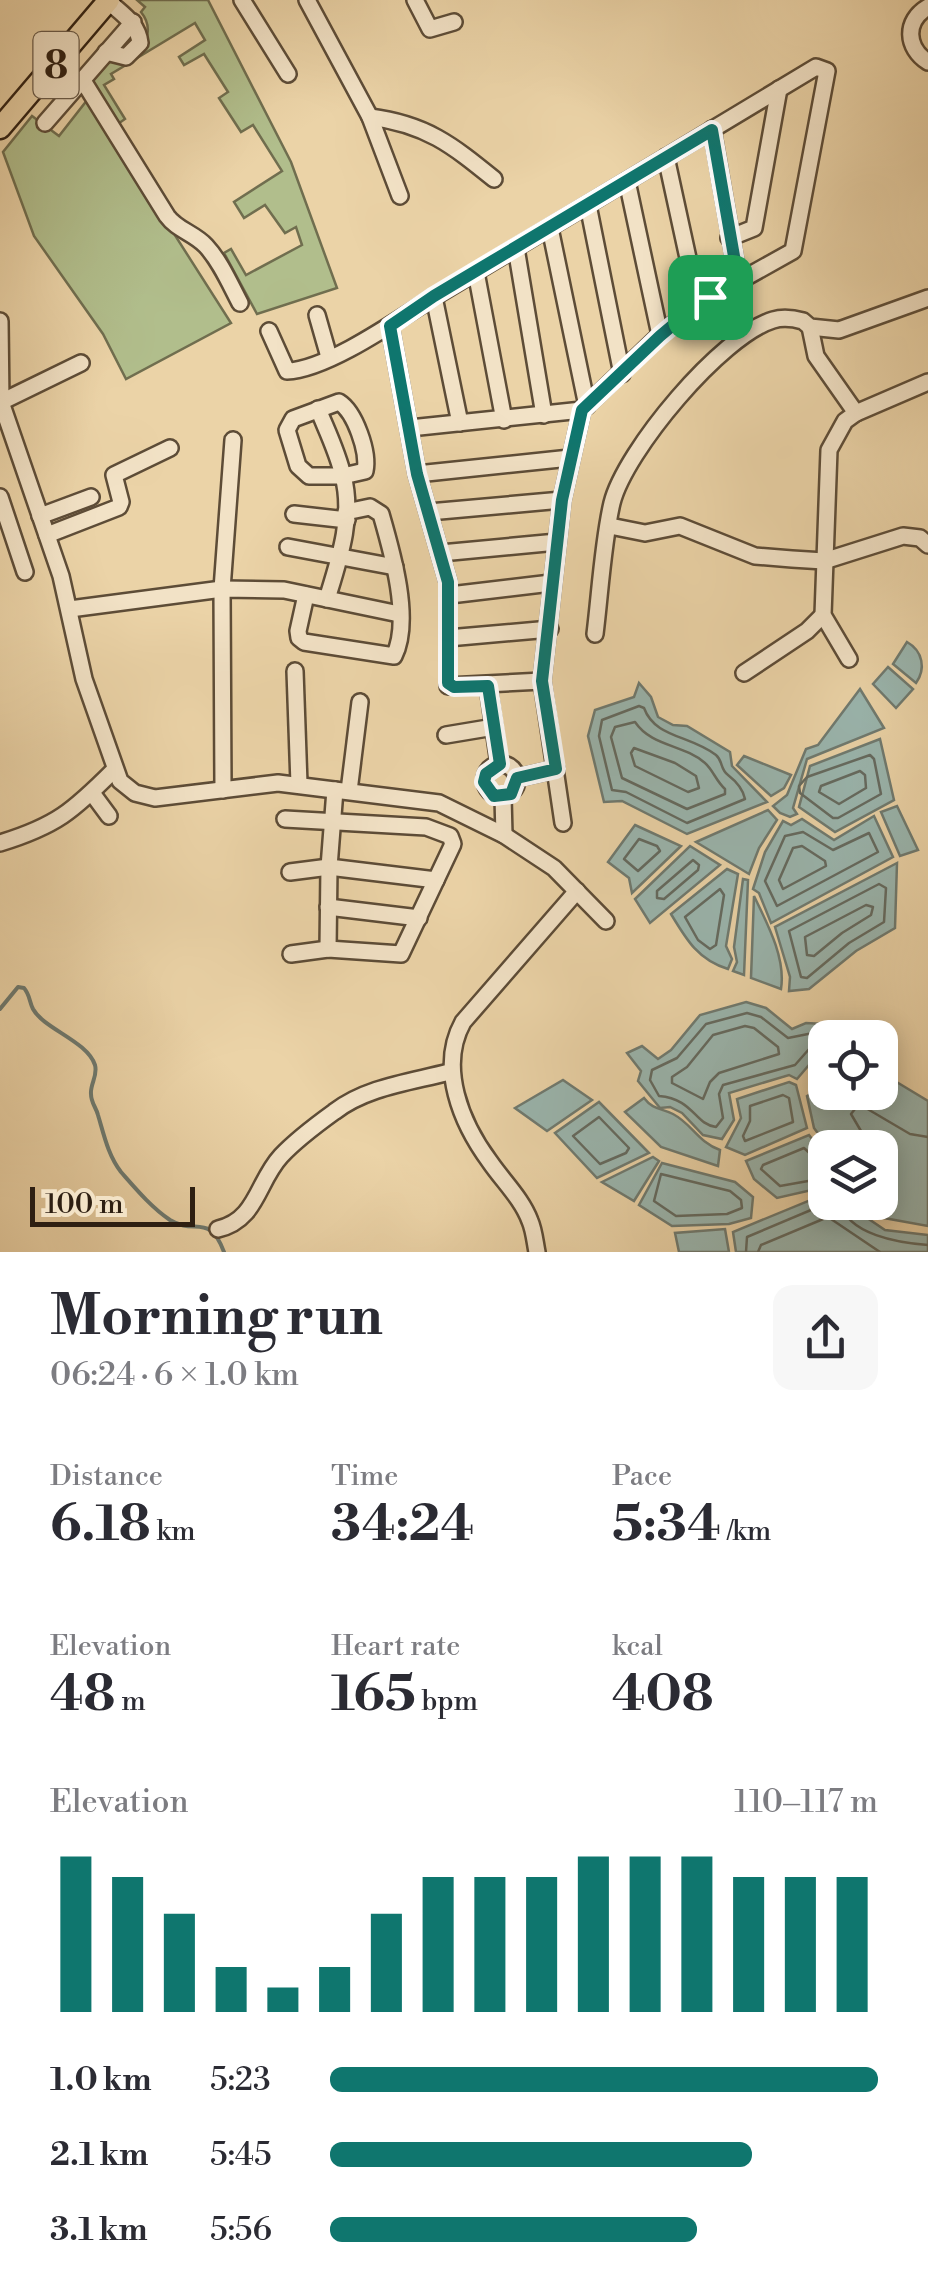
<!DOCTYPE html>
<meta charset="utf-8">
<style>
body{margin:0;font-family:"Libre Bodoni",serif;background:#f7f7f7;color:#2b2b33;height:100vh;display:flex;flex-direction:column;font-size:38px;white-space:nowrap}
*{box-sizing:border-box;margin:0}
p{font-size:32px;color:#7c7c81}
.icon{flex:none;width:55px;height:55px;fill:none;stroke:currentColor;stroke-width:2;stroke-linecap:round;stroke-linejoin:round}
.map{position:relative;height:1252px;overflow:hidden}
.drawer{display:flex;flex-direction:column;background:#fff;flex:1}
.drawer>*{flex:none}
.buttons{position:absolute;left:808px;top:1020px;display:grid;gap:20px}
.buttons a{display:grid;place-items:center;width:90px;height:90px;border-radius:20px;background:#fff;box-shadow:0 5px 25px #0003;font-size:50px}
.scale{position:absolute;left:30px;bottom:25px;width:165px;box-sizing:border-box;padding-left:10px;border:5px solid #2e1f12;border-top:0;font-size:28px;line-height:35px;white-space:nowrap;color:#2e1f12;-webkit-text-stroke:8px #f2e2c6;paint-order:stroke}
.pin{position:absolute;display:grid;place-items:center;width:85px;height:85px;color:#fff;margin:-42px;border-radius:20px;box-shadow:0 5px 15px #0006}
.round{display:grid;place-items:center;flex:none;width:105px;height:105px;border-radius:20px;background:#f7f7f7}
.summary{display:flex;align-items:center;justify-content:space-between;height:170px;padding:0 50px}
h1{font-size:55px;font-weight:800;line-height:75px}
.metrics{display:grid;grid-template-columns:repeat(3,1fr);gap:15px;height:170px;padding:10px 50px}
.metrics div{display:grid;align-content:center}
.metrics b{font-size:50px;font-weight:800}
.metrics small{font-size:28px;font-weight:400}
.metrics p{font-size:28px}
.chart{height:280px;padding:20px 50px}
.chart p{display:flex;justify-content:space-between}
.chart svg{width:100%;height:180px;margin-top:10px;stroke:#0f766e;stroke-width:6}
ul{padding:0 50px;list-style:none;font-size:32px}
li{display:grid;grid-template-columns:160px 120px 1fr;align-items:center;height:75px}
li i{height:25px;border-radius:12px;background:#0f766e}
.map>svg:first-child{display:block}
</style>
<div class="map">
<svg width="928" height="1252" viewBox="0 0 928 1252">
<rect width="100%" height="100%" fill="#ebd3a7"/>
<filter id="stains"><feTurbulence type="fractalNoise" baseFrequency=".002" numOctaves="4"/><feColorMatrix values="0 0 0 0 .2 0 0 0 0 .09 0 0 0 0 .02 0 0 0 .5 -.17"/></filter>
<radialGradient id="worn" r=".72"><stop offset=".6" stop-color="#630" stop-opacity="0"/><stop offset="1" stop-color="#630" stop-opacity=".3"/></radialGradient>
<g fill="#b1be8c" stroke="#706e4f" stroke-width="2.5">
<path d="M137,0H208L291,162L337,288L257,314L224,253L231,249L246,275L302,245L296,227L285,233L265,205L244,218L234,202L282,171L253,125L241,132L219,98L228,92L204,54L184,65L179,57L205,40L195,23L137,58L135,54C148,42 153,27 141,12L145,7Z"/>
<path d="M109,60L131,62L111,74L114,79L104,85L125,119L115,126L90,84Z"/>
<path d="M88,99L231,323L126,379L103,334L34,236L3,152L32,116L59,136Z"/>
</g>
<g fill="#9ab6af" stroke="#6f7a70" stroke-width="2.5">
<path d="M907,642C923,651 926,669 916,683L893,664Z"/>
<path d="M888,667L913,689L896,708L873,684Z"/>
<path d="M639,683L651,697L658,717L673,725L687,726L730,752L732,766L767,802L687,834L622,801L604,802L588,736L595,710L634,697Z"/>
<path d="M860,689L884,728L807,759L793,808L797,814L790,817L780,813L773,806L787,795L806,749L818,745Z"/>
<path d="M880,739L894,800L835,832L799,807L810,766Z"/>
<path d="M744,756L791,775L784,788L771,796L737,765Z"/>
<path d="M897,806L918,850L900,856L881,812Z"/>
<path d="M768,810L777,820L759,848L749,874L696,842Z"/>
<path d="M874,816L893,857L771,923L759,893L753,889L765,852L783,821L791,825L802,819L834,840Z"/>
<path d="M635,825L681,846L632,893L629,878L608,862Z"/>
<path d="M690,846L720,865L650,923L635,899Z"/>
<path d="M897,863L895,928L856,951L809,989L789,991L790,977L775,927Z"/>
<path d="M727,869L738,874L726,946L732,959L728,969C698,960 686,939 671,914Z"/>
<path d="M743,879L748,880L744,975L733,971L737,962L734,947Z"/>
<path d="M754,896C767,923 786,958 781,989L751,978Z"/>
<path d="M746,1002L766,1008L792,1029L806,1023L825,1024L836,1034L825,1038V1046L797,1079L789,1075L729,1093L734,1120L722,1139L703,1135L682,1113L670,1107L660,1108L638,1081L641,1071L627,1053L642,1046L658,1059L671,1050L700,1015Z"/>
<path d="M880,1072L928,1101V1226L884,1218L858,1203L880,1202V1148L828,1147L814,1128L807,1096L825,1085V1092H880Z"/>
<path d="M563,1080L592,1100L547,1131L515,1108Z"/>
<path d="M789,1082L796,1085L807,1128L745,1155L726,1147L741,1118L737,1099Z"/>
<path d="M644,1098C653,1110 661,1108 673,1114C692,1124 698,1142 720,1150L718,1166L661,1147L625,1112Z"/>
<path d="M599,1102L649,1153L597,1178L555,1133Z"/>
<path d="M809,1135L825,1156V1187L777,1198L754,1179L746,1161Z"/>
<path d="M653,1157L659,1161L634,1201L602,1182Z"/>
<path d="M662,1163L735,1182L753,1197L751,1218L729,1224L672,1226L639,1205Z"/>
<path d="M825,1194V1202L845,1203L885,1230L928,1235V1252H736L733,1232Z"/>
<path d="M725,1229L729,1252H679L675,1233Z"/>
</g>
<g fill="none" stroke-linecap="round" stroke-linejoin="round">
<g stroke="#646a60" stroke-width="2.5">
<path d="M639,706L644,708C655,738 690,735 716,755C723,761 720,769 728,775C737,782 743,789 745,799L687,823L626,792L612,790L599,736L602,720Z"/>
<path d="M635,722C652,747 683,744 705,763C713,770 716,781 725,789V794L687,809L622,778L611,737L615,727Z"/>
<path d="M634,748L675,763L696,776L699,788L688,792L635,766L631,753Z"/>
<path d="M870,755L874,759L881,794L838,818H833L800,793L799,786L807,777Z"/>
<path d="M860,771L865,775L866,788L839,804L819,792L821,786Z"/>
<path d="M803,832L833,850L869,833L878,852L777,906L765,881L785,836Z"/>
<path d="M639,839L657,846L660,851L638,871L624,859Z"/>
<path d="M802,846L825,861L826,866L783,889L779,880L793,848Z"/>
<path d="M693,860L699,865L698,870L664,899L657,898V891Z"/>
<path d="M879,884L886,888L884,922L849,943L807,978L801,977L789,931Z"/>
<path d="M720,889L724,895L716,945L710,949L698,940L685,917Z"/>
<path d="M866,905L873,907L871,915L842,933L814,956L807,955L805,937Z"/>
<path d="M747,1013L761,1017L788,1038L813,1033L817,1040L795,1065L723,1085L719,1094L723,1118L716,1127C694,1124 694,1099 659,1096L650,1080L652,1070L677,1058L706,1024Z"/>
<path d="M745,1026L754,1028L778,1047L779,1054L719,1073L710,1082L703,1099L672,1083V1077L687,1067L713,1035Z"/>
<path d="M783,1095L789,1098L793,1122L745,1141L743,1136L750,1121V1106Z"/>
<path d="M599,1117L629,1148L626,1153L600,1164L573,1136Z"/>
<path d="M863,1148L861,1131L851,1114L859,1104L910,1134L928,1137"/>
<path d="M825,1161L816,1159L804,1148L763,1165L761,1169L780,1186L825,1178"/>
<path d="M661,1174L730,1191L741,1200L742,1208L727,1214L676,1216L654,1201Z"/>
<path d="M840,1202C847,1235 900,1243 928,1245"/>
<path d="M746,1252L747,1237L830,1202"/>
<path d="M758,1252L761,1245L828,1217L880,1252"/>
</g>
<path stroke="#6f7a70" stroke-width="4" d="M0,1009L18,987L24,988C30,995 29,1001 33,1009C44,1029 87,1041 95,1065C98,1076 90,1084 91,1094C91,1103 96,1107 98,1115C104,1135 108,1155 121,1172C136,1189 151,1207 170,1220C195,1236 209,1212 224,1252"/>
<defs>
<g id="minor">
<path d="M242,0L288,74"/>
<path d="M307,0L370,117L400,196"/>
<path d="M415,0L430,29L454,22"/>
<path d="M928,7C904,21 906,48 928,62"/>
<path d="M106,52L126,57L140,43C138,23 122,14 108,1"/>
<path d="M82,79L167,216C177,230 194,233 206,246C220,261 230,284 240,303"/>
<path d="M370,117C426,124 452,145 494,179"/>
<path d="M45,123L133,22"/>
<path d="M712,129L738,279"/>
<path d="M666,157L698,304"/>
<path d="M627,181L660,335"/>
<path d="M588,205L622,374"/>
<path d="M550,228L587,406"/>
<path d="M729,238L754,228L779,89"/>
<path d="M516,248L544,415"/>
<path d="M476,272L504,420"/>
<path d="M434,297L460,423"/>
<path d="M317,315L329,357"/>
<path d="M0,321L1,402L61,576L84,679L120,781L135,793L155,798L278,783L439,803L504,835L554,868L606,921"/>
<path d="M390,326L417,474L448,582V686L542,681"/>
<path d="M810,327L816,356L856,413"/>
<path d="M269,331L287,371C327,370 399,319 434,297L816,67L827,71L793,251L698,304L660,335L582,410L562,500L542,681L563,823"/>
<path d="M1,402L81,363"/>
<path d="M339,402C355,412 369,452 365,471L343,476H309L298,466L287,430L293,419Z"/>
<path d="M318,409C327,431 338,453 343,476C354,517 339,560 327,599"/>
<path d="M410,428L582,410"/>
<path d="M417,474L570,458"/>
<path d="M0,497L25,572"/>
<path d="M429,512L562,500"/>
<path d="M294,514L347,520"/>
<path d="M40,516L91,497"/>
<path d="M610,526L645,533L680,526L755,556L792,559L824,561L903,536L920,538L928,545"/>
<path d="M47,535L119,507L121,502L114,475L170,448"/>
<path d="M288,547L395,567"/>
<path d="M441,553L557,542"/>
<path d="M306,595L298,631L299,638L304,642L394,656C412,620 392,552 381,514L370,507L346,512"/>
<path d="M450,595L551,583"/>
<path d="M70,609L222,589L284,590L399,614"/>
<path d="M595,634C600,594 603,541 612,503C625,451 721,336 773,320C783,317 792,318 803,321L810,327L839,330L928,298"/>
<path d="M448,638L550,629"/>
<path d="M849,659L823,615L829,450L845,421L856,413L928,382"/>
<path d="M295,671L299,784"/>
<path d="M744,673L807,631L823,615"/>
<path d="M488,686L499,764"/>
<path d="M446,735L494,727"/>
<circle cx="501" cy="780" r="16"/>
<path d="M517,778L556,769"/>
<path d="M223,790L222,589L233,440"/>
<path d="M349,791L360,702"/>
<path d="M92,793L109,816"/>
<path d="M503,797L504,835"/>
<path d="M285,819L426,827L450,836L453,844L401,954L328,949L291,954"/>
<path d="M0,843C56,826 73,811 114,770"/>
<path d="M290,872L329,867L436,880"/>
<path d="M328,907L419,918"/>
<path d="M328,949L329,867L335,790"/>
<path d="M218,1229C257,1220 257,1182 281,1156C296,1140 316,1125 334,1112C366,1087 411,1082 449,1072"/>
<path d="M537,1252C535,1242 534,1230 530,1221C522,1199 503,1181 490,1162C461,1123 438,1067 463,1022L577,891"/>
</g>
<path id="major" d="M0,128L109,0"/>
</defs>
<use href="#minor" stroke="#5d4c37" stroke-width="20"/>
<use href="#major" stroke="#2e1f12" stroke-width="25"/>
<use href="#minor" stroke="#f2e2c6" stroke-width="15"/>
<use href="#major" stroke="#ebd3a7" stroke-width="20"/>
</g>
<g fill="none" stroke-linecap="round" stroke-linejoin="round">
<defs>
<path id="route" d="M712,130L738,279L698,304L660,336L582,410L562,500L542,681L556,769L517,778L511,794L494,796L484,782L486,774L500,764L488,686L454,687L448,683V582L417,474L390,326L434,296Z"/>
</defs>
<use href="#route" stroke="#fff" stroke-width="20"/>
<use href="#route" stroke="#0f766e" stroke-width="12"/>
</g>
<g text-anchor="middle" stroke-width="8" stroke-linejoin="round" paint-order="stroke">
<rect fill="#f2e2c6" stroke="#695a48" stroke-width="2.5" x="33.5" y="32" width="45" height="66" rx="8"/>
<g font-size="38" font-weight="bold" fill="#2e1f12">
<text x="56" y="78">8</text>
</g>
</g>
<rect width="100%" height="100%" filter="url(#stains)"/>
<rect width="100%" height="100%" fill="url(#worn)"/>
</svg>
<div class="buttons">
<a><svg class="icon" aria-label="locate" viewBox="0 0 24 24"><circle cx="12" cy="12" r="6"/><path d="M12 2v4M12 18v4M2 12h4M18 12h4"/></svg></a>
<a><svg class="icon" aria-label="layers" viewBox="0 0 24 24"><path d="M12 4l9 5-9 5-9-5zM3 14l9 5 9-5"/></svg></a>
</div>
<div class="scale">100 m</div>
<div class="pin" style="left:710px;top:297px;background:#1e9e55"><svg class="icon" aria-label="arrive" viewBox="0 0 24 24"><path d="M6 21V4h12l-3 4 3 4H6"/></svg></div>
</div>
<section class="drawer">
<div class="summary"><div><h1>Morning run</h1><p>06:24 · 6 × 1.0 km</p></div><a class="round"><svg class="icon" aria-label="share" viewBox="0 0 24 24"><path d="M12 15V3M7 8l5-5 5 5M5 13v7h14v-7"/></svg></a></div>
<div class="metrics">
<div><p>Distance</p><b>6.18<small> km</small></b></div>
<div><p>Time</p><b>34:24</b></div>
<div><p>Pace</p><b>5:34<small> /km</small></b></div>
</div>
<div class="metrics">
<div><p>Elevation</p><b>48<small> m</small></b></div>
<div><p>Heart rate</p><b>165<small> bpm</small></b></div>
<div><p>kcal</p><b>408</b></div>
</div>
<div class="chart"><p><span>Elevation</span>110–117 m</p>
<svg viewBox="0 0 160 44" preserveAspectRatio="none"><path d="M5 44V6M15 44V11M25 44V20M35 44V33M45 44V38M55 44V33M65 44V20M75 44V11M85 44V11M95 44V11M105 44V6M115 44V6M125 44V6M135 44V11M145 44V11M155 44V11"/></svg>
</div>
<ul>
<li><b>1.0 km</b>5:23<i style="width:100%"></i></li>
<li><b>2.1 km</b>5:45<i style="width:77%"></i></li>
<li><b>3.1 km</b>5:56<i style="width:67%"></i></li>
</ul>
</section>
